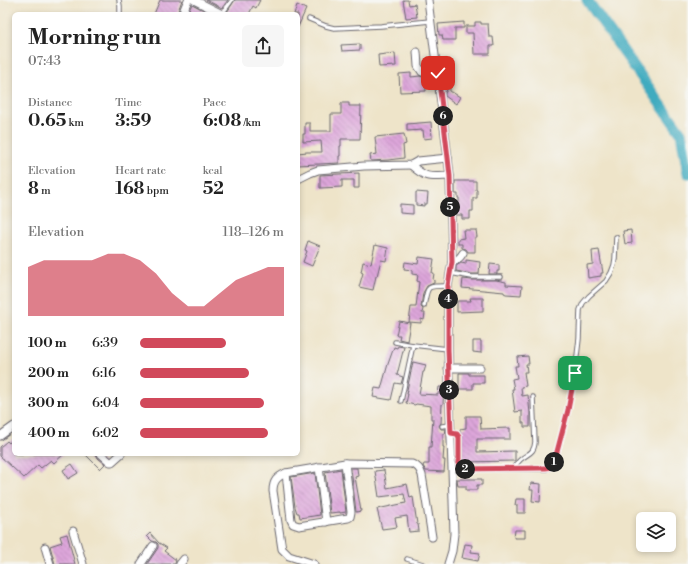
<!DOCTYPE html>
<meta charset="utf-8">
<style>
body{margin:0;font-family:"Libre Bodoni",serif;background:#f6f6f6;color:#222;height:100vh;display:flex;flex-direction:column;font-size:15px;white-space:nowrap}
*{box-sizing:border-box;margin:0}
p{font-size:13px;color:#767676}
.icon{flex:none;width:22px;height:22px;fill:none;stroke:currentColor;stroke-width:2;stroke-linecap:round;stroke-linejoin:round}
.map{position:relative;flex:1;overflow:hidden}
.details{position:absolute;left:12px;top:12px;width:288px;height:444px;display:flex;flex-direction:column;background:#fff;border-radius:6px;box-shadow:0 2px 6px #0003}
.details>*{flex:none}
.controls{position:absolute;left:636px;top:512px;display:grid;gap:8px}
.controls a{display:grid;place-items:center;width:40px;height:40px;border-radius:6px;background:#fff;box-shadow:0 2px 6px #0003;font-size:20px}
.pin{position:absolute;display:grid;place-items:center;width:34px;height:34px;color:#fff;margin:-17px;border-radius:8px;box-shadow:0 2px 6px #0006}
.km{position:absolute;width:20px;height:20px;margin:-10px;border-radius:50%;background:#222;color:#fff;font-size:11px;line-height:20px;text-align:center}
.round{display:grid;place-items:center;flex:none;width:42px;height:42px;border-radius:6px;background:#f6f6f6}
.summary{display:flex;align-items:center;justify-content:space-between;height:68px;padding:0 16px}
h1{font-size:22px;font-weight:700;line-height:30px}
.figures{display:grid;grid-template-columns:repeat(3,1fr);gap:6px;height:68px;padding:4px 16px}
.figures div{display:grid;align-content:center}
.figures b{font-size:17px;font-weight:700}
.figures small{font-size:11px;font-weight:400}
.figures p{font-size:11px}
.chart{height:112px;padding:8px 16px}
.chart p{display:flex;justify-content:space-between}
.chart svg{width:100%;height:72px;margin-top:4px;fill:#d1495b;opacity:.7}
ul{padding:0 16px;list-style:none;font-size:13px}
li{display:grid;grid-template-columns:64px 48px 1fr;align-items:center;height:30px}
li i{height:10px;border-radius:5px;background:#d1495b}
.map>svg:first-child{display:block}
</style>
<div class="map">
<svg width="688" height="564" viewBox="0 0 688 564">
<defs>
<pattern id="building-back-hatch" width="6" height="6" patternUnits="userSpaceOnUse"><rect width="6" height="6" fill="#dda6da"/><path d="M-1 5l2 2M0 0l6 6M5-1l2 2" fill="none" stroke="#b387b2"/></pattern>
</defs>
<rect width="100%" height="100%" fill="#f6f6f2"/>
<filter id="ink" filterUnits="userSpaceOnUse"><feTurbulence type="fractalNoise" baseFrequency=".025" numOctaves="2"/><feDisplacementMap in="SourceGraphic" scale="8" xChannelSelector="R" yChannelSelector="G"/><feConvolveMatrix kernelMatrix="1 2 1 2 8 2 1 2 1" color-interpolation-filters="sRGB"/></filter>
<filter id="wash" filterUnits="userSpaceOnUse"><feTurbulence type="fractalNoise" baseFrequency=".012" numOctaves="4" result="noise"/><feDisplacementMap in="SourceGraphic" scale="16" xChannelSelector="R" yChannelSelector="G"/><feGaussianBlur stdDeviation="0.9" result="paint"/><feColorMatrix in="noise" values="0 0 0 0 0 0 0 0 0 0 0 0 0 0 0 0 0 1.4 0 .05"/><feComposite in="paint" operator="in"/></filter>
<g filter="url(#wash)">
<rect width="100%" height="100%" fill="#eee4c9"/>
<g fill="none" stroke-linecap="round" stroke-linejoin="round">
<path stroke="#40abbf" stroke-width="11" d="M587,0L681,133L688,173"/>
</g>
<g id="blocks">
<g fill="url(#building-back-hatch)">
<path d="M160,0H182L177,14H154Z"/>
<path d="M206,0H228L222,8Z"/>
<path d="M235,0H260L256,8L253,6L249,14H231L227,12Z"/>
<path d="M403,0H408L409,5L415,4L417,17L406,18Z"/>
<path d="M192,4L211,14H187Z"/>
<path d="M297,5L306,9L298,27V14H294Z"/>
<path d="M464,22V28H455V40H443L442,35H439L438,24Z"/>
<path d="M475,22H481V24H488L489,37H493L494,46H490V54H474L473,33H466V26H475Z"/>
<path d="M360,44V50L342,51L341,45Z"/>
<path d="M395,53L396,66L379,67L378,55Z"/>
<path d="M447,59L449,75L443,76L441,60Z"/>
<path d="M411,73V77L420,76L425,78L426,91L400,92L399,74Z"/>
<path d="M450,85V92H452L460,97L456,104L445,96V93Z"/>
<path d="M341,103H349V106H361L360,139H341V146H340V156H339V163L298,165V153L307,152H322L321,141L303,142V134H305V123H310V131H331V114H341Z"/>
<path d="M431,122L432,138L424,139L423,130L407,131V124Z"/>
<path d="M404,134L406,144L403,145L404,158L388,160L371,161L370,155L377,154L375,137Z"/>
<path d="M359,173V188H354V180H342V187L320,188V175Z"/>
<path d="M455,181H476V190H477V198H473V211H470V219H462V215H456V209H459V198H458V194H455Z"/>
<path d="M416,192L428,193L427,204H424V206L416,205Z"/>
<path d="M400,204L413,205V214L400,213Z"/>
<path d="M463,230H476L477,237H475V252H468L466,249L462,248V244H458V239L464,238Z"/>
<path d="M631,230L632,243L625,244L623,231Z"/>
<path d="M308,241L320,246L312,266L303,262L307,251L305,250Z"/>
<path d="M375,245L388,248L386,261L381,260L377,276H376L373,290L359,287L363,273L361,272L363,262L371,264Z"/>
<path d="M599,250L603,273H601V276L588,278L587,265L593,264L592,251Z"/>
<path d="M419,257L434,259L432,273H434L433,280H434V283L427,286L423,293L421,307L423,309L422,313H425L424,320L421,319V323L409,322L411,307H416L419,282L417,281L418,275L412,274V270L404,269L405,262L418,264Z"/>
<path d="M466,260L480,262L479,274H472L456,271V266L461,263L466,264Z"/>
<path d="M490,264L499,265V271H497V274H489Z"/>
<path d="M463,279L472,280H496L506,282V285L522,286L521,295L506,294L504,293V292L462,288Z"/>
<path d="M470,298H483V311L457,312V301H471Z"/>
<path d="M399,321L410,323L407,341L399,339L400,335H396Z"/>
<path d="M473,341H481V353L473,352Z"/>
<path d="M398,346L404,347L397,375L403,377L401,384L395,383L391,400L373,397L375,388L381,389L388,364L394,347L397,348Z"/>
<path d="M528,356L529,364H526L527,372H524L526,386L521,387L522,396L528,395L530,413V427H524V423H522V411L515,412L512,389H514L512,379L517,378L515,366H518L517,357Z"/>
<path d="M413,362L426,365L424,372H423L419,394L438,395L439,387H444L443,404H442L441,423L439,426L441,429H446L445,434H443V447H444L443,460H445L444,472L426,471L423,466L424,464H429V447H431L433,419H431V406L416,404L415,405L406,403L408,394H407L408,391L407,390Z"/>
<path d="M459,373H469V375H484V383H473V389H459Z"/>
<path d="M466,416H480L481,429L510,428V439H477V452L515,451V461L462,462V437L460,432V429L466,428Z"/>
<path d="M14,438V454H64L54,463L51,460L41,468L38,465L24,478L0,456V447L7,441L9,443Z"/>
<path d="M85,454H96L98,458L105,464L100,469Z"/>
<path d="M72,464L78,473L68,479L63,470Z"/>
<path d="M351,468H357L358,476L355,477L361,511L356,512Z"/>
<path d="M341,469L346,512L340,513V512L330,513L325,472Z"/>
<path d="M384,470L387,488L407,484L410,498L413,497L417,524H418L419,531L409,532L407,516L395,518L397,527L382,529L377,509L406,503L404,494L379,497L375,471Z"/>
<path d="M315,473L320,515L300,518L299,513H297L295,507L291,477Z"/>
<path d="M457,479H482V485H477V490H466V486H458Z"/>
<path d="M531,483L541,484L540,502L532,501L533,490H530Z"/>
<path d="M516,499H525V513H517V505H515Z"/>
<path d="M515,530H525V538H514Z"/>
<path d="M150,533L159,543L167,548L164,551L176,560L175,564H147L158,548V544L156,542L152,541L147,536Z"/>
<path d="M67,534L75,564H55L50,546L62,542L60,536Z"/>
<path d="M465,544L472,545L471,552L480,553L478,561L462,558Z"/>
</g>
</g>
</g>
<g filter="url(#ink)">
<use href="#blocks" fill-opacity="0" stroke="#69666d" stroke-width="1"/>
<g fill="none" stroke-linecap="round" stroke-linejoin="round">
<defs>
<g id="lane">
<path d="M119,0L120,6V14"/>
<path d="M222,14L232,0"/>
<path d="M309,19L326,26L334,28L381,26L430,21"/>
<path d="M450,273L472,277H501"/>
<path d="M424,306C428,285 426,286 448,286"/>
<path d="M395,342L413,345L448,349"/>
<path d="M401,401L413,345"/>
<path d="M442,426L451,425"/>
<path d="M451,433L457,434L459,437V469"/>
<path d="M514,468C516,465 518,462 520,460C528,453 534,454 535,442L533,397"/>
<path d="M452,469H546C550,468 552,467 554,463L568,410L575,373L579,339L580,310L583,303L589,296L606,281L611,273L614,265L615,259L616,237"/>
<path d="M407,559L423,564"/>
</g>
<g id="street">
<path d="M194,0L222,14"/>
<path d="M428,0L448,158L450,176L452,262L448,286V349L452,469L454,534L452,551L448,564"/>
<path d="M182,14L188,0"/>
<path d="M417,52L418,66L422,72L425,73H437"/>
<path d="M411,165C427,179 429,177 450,176"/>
<path d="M298,179L310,173L318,170L364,166L411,165L418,161L448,158"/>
<path d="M452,262C457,261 460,258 463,253"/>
<path d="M448,368H480"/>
<path d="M0,436L14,426"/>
<path d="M101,454L110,462H112L121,454"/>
<path d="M319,467L326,522"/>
<path d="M286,473L291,520L293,524L299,526L348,518L350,517L351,512L345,463"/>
<path d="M73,531L83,564"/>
<path d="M45,547L50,564"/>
<path d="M141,564L153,546"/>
<path d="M180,564L184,559"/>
<path d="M314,564L289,556L282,549L273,491C273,481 277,477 286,473L345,463L412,464C418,466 420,469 422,475L432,537"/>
</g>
</defs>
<use href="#lane" stroke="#69666d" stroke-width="5.5"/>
<use href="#street" stroke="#69666d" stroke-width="9"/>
<use href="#lane" stroke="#fff" stroke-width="3.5"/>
<use href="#street" stroke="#fff" stroke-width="7"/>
</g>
</g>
<g fill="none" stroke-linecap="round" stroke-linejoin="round" filter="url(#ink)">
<defs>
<path id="route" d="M438,73L448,158L450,176L452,262L448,286V349L451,433L457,434L459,437V469L546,468C550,468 552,467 554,463L568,410L575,373"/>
</defs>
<use href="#route" stroke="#fff" stroke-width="8"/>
<use href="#route" stroke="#d1495b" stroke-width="5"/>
</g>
</svg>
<div class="controls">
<a><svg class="icon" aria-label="layers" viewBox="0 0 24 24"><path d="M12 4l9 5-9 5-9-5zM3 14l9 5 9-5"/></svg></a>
</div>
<div class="pin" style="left:575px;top:373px;background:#1e9e55"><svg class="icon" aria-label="arrive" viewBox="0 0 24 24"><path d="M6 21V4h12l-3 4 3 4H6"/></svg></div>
<div class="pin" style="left:438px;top:73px;background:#d93025"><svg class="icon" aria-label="check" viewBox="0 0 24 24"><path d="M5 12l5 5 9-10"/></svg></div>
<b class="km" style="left:554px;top:462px">1</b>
<b class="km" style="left:465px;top:469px">2</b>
<b class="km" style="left:449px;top:390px">3</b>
<b class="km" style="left:448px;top:299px">4</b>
<b class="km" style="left:450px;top:207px">5</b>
<b class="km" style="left:443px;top:116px">6</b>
<section class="details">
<div class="summary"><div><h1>Morning run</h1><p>07:43</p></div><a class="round"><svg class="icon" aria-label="share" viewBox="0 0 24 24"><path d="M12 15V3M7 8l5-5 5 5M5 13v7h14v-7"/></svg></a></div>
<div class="figures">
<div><p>Distance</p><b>0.65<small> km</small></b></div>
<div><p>Time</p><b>3:59</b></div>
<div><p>Pace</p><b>6:08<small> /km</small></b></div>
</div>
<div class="figures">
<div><p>Elevation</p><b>8<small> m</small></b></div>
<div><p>Heart rate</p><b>168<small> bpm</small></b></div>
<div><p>kcal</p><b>52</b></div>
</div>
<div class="chart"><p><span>Elevation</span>118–126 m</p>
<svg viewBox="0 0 160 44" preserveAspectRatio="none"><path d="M0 44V14L10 10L20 10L30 10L40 10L50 6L60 6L70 10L80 18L90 30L100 38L110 38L120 30L130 22L140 18L150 14L160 14V44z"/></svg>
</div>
<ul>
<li><b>100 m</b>6:39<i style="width:60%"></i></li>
<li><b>200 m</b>6:16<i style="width:76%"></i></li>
<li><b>300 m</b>6:04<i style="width:86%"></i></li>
<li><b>400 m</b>6:02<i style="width:89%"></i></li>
</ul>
</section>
</div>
